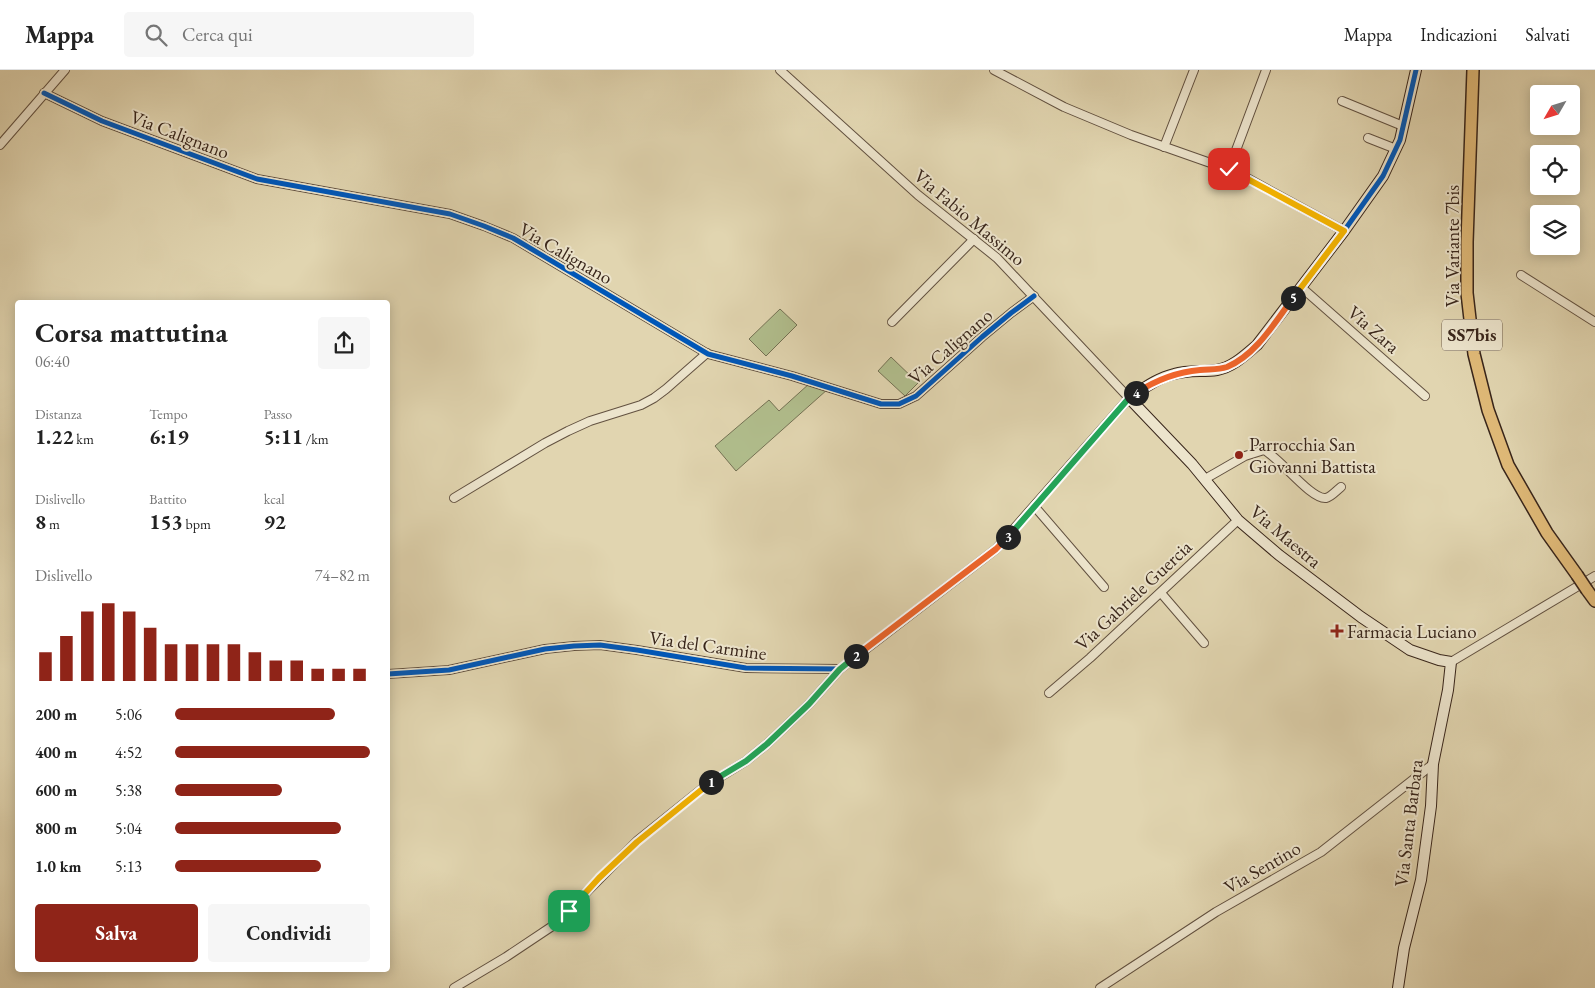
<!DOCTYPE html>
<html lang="it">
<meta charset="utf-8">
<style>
body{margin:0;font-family:"EB Garamond",serif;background:#f6f6f6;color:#222;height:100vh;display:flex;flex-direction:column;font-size:19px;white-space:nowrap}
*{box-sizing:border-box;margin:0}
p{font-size:16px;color:#767676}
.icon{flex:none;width:28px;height:28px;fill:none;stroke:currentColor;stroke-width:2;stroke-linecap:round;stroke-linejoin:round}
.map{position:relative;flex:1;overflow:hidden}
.panel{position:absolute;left:15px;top:230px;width:375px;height:672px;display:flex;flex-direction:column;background:#fff;border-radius:5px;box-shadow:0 2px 12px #0003}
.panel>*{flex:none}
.needle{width:32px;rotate:231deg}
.controls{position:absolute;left:1530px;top:15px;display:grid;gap:10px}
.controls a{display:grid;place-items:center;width:50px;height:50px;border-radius:5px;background:#fff;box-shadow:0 2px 12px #0003;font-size:25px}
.pin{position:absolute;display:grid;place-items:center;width:42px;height:42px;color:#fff;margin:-21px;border-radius:10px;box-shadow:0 2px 8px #0006}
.km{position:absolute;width:25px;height:25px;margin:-12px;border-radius:50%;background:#222;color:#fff;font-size:14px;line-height:25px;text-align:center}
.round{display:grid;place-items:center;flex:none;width:52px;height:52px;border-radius:5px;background:#f6f6f6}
.summary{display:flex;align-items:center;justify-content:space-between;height:85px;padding:0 20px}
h1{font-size:28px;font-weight:700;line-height:38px}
.figures{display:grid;grid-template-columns:repeat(3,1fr);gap:8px;height:85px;padding:5px 20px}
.figures div{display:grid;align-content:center}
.figures b{font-size:21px;font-weight:700}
.figures small{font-size:14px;font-weight:400}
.figures p{font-size:14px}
.chart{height:140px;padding:10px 20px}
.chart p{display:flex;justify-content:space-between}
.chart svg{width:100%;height:90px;margin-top:5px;stroke:#8f2418;stroke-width:6}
.button{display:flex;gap:10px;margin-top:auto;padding:10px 20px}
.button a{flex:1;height:58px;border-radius:5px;background:#8f2418;color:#fff;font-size:20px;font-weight:700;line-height:58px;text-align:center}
.button a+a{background:#f6f6f6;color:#222}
ul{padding:0 20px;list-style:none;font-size:16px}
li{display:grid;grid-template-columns:80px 60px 1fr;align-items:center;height:38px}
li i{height:12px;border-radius:6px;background:#8f2418}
header{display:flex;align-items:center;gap:30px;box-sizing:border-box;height:70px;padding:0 25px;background:#fff;border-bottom:1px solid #e0e0e0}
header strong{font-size:24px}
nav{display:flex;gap:28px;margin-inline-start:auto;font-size:18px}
.search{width:350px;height:45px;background:#f6f6f6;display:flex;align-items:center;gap:12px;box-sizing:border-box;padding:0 18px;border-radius:5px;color:#767676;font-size:19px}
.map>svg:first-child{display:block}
</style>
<header>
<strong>Mappa</strong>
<div class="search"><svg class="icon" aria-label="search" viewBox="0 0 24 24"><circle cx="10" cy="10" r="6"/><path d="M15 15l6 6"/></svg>Cerca qui</div>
<nav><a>Mappa</a><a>Indicazioni</a><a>Salvati</a></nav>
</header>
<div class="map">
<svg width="1595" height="918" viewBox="0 0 1595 918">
<rect width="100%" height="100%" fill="#e1d5b0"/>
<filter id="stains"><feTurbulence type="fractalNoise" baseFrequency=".004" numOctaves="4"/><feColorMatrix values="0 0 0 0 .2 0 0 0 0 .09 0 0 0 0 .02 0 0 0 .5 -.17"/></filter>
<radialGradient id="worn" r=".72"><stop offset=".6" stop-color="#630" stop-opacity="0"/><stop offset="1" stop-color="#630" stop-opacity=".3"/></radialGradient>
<g fill="#b1be8d" stroke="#747254">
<path d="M780,239L797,255L766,286L749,269Z"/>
<path d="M891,287L918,313L905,326L878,301Z"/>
<path d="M810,313L828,319L736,401L715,376L769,330L779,341Z"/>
</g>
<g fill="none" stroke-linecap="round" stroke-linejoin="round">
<defs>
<g id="street">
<path d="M994,0L1064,37L1131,65L1236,102L1344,161"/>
<path d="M44,23L102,51L257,109L450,144L484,156L513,168L708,284L792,306L881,334H899L916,326L982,267L1011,243L1034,226"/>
<path d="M1342,31L1403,56"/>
<path d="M1368,68L1396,79"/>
<path d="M0,75L65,0"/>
<path d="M1164,77L1194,0"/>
<path d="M1229,99L1266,0"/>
<path d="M1521,205L1595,252"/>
<path d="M1301,217L1425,326"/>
<path d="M892,252L974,169"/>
<path d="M1205,409L1245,386L1264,380C1280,388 1311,430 1326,428C1331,427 1337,420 1341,417"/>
<path d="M454,428L545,373L568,361L590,351L641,335L654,328L666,319L707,283"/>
<path d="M1035,437L1104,517"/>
<path d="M1161,523L1204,573"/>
<path d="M1451,592L1595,506"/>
<path d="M388,604L449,600L545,579L574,576L600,575L637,580L746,598L840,599L996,479L1129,328L997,188L918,125L780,0"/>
<path d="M1049,623L1090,588L1238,450"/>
<path d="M454,918L506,887L554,855L637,771L707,715L746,691L767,674L809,634L840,599"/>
<path d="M1100,918L1216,842L1321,782L1433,694"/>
</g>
<path id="secondary" d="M1398,918L1404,878L1421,810L1431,736L1433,694L1448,620L1451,592L1439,590L1410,580L1361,547L1279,485L1238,450L1192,394L1129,328C1143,319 1157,308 1174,304C1188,300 1203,302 1217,300C1233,297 1245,285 1257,275L1344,161L1383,106L1400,70L1416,0"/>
<g id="primary">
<path d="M1473,0L1467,172V223L1474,284L1488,340L1508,395L1547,463L1577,505"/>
<path d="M1587,520L1595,531"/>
</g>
</defs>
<use href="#street" stroke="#625140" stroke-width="10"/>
<use href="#secondary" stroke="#38251a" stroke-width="12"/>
<use href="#primary" stroke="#38251a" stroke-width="14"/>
<use href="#street" stroke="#ece4cc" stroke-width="8"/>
<use href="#secondary" stroke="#ece4cc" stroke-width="10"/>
<use href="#primary" stroke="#e0ba78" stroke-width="11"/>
<defs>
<path id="primary-bridge" d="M1577,505L1587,520"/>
</defs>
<use href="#primary-bridge" stroke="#38251a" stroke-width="14" stroke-linecap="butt"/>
<use href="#primary-bridge" stroke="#e0ba78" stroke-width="11"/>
<defs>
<g id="cycleway">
<path d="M44,23L102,51L257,109L450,144L484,156L513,168L708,284L792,306L881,334H899L916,326L982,267L1011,243L1034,226"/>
<path d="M388,604L449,600L545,579L574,576L600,575L637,580L746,598L840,599L996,479L1129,328C1143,319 1157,308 1174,304C1188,300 1203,302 1217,300C1233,297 1245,285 1257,275L1344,161L1383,106L1400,70L1416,0"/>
</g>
</defs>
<use href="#cycleway" stroke="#ece4cc" stroke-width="8"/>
<use href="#cycleway" stroke="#0057b8" stroke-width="5"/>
</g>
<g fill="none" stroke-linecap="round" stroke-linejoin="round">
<defs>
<path id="split-1" d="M569,841L599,808L637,772L711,712"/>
<path id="split-2" d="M711,712L746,691L767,674L809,634L840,599L856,586"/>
<path id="split-3" d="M856,586L996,479L1008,467"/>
<path id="split-4" d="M1008,467L1129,328L1136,323"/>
<path id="split-5" d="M1136,323C1156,310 1176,302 1200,300C1210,299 1218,300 1227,297C1256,285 1275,252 1293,228"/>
<path id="split-6" d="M1229,99L1344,161L1293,228"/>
</defs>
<use href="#split-1" stroke="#fff" stroke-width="10"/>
<use href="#split-2" stroke="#fff" stroke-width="10"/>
<use href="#split-3" stroke="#fff" stroke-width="10"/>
<use href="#split-4" stroke="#fff" stroke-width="10"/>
<use href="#split-5" stroke="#fff" stroke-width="10"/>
<use href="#split-6" stroke="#fff" stroke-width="10"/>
<use href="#split-1" stroke="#f5b400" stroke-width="6"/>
<use href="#split-2" stroke="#22a559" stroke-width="6"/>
<use href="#split-3" stroke="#f0652b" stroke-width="6"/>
<use href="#split-4" stroke="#22a559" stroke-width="6"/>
<use href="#split-5" stroke="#f0652b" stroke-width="6"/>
<use href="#split-6" stroke="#f5b400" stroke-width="6"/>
</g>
<g fill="#8f2418" stroke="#ece4cc" stroke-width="2">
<circle cx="1239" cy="385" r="5"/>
<path d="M1334.5 553.5h5v5h5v5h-5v5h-5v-5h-5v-5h5z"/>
</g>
<g text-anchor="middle" stroke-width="4" stroke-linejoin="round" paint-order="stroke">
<rect fill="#ece4cc" stroke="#6e5e4f" stroke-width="1" x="1442" y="249.5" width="60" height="31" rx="4"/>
<g font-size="18" font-weight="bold" fill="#38251a">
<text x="1472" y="271">SS7bis</text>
</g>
<g font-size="19" fill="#38251a" stroke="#ece4cc">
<text transform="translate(180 64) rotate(21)" y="7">Via Calignano</text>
<text transform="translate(970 147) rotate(40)" y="7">Via Fabio Massimo</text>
<text transform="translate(1452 176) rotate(-90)" y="7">Via Variante 7bis</text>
<text transform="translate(566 183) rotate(30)" y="7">Via Calignano</text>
<text transform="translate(1374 259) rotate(41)" y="7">Via Zara</text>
<text transform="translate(950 276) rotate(-41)" y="7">Via Calignano</text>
<text transform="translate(1286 466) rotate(40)" y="7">Via Maestra</text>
<text transform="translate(1133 525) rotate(-43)" y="7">Via Gabriele Guercia</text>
<text transform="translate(708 575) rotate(8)" y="7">Via del Carmine</text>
<text transform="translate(1408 753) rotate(-83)" y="7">Via Santa Barbara</text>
<text transform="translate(1262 797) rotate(-30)" y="7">Via Sentino</text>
</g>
<g font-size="19" fill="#38251a" stroke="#ece4cc" text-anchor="start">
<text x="1249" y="381">Parrocchia San<tspan x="1249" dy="22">Giovanni Battista</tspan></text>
<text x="1347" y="568">Farmacia Luciano</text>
</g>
</g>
<rect width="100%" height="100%" filter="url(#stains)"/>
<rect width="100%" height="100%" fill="url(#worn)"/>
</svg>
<div class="controls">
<a><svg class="needle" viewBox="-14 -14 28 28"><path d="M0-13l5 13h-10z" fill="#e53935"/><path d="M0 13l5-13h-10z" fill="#767676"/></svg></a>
<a><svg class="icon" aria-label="locate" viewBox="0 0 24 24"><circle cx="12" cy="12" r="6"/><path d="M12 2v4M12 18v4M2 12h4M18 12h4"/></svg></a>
<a><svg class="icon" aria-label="layers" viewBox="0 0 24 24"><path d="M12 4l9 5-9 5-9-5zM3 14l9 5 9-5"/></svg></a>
</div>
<div class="pin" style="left:569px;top:841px;background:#1e9e55"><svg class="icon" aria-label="arrive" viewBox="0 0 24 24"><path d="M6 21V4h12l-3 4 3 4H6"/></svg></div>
<div class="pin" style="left:1229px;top:99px;background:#d93025"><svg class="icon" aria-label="check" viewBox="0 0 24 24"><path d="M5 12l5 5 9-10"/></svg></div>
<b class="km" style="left:711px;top:712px">1</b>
<b class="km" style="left:856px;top:586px">2</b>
<b class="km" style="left:1008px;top:467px">3</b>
<b class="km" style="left:1136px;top:323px">4</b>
<b class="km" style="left:1293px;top:228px">5</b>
<section class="panel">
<div class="summary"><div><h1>Corsa mattutina</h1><p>06:40</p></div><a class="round"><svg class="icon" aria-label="share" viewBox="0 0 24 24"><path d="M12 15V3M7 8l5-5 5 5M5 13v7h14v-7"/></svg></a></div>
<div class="figures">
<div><p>Distanza</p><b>1.22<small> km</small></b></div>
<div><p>Tempo</p><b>6:19</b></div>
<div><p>Passo</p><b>5:11<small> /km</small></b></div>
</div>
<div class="figures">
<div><p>Dislivello</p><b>8<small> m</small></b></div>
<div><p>Battito</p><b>153<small> bpm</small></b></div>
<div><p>kcal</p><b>92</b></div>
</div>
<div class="chart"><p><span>Dislivello</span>74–82 m</p>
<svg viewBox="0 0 160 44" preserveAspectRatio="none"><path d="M5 44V30M15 44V22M25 44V10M35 44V6M45 44V10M55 44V18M65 44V26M75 44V26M85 44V26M95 44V26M105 44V30M115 44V34M125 44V34M135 44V38M145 44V38M155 44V38"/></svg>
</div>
<ul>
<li><b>200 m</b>5:06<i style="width:82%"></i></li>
<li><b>400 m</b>4:52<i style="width:100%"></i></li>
<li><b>600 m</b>5:38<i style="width:55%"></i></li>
<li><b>800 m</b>5:04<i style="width:85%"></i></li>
<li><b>1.0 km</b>5:13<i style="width:75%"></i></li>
</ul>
<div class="button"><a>Salva</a><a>Condividi</a></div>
</section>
</div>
